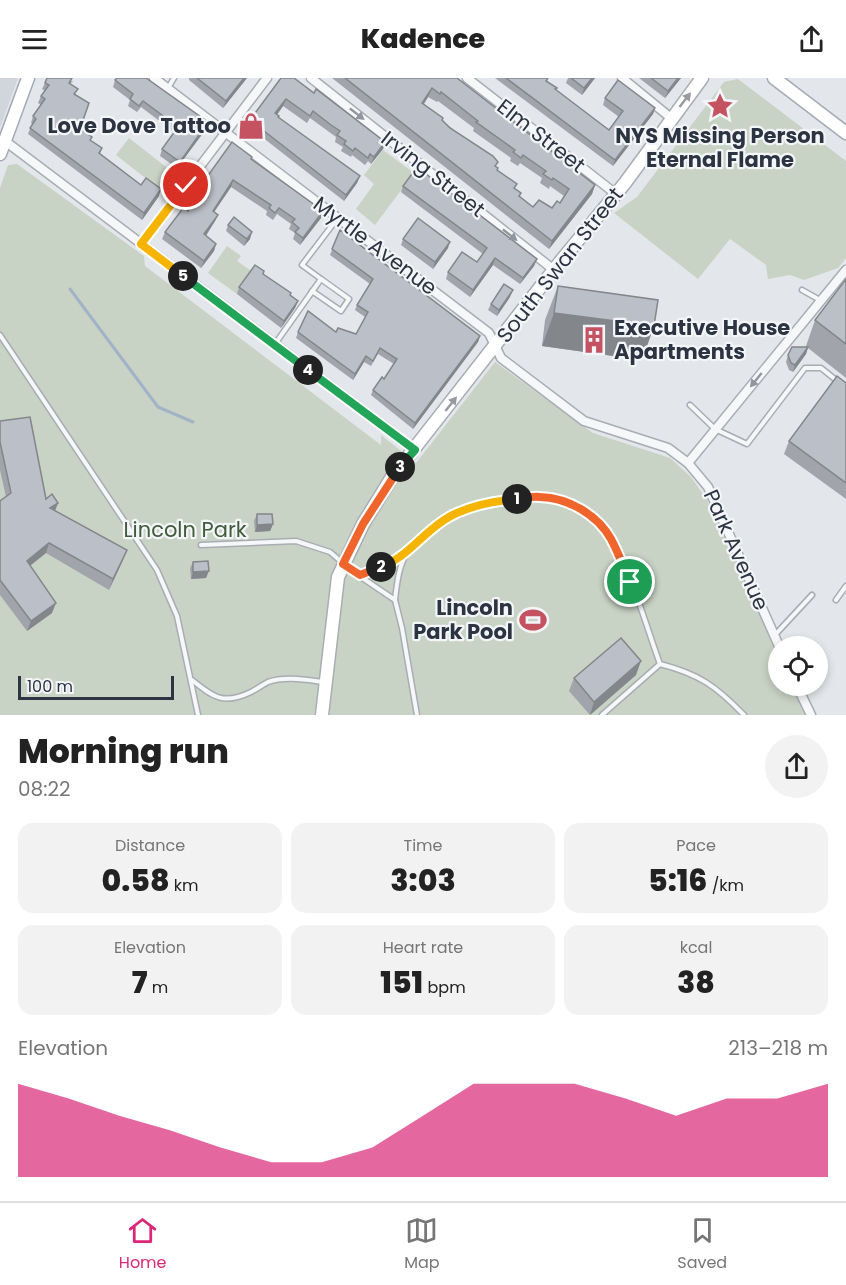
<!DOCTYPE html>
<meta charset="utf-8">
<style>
body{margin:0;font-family:Poppins,sans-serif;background:#f2f2f2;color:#222;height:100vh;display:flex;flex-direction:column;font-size:22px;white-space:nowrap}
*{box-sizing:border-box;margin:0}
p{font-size:20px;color:#767676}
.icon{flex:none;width:33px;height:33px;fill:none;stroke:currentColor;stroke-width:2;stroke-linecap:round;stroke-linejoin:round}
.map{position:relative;height:637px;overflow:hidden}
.drawer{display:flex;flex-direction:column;background:#fff;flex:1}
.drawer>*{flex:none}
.controls{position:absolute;left:768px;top:558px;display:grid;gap:12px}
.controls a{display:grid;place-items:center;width:60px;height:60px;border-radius:50%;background:#fff;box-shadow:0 3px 9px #0003;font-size:30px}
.scale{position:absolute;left:18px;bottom:15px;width:156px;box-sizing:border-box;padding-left:6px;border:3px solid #2c3341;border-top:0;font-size:16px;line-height:21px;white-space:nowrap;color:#2c3341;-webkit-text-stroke:4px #f3f5f8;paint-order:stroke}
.pin{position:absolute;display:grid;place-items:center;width:51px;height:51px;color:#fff;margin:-26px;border:3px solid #fff;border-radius:50%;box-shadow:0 2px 6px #0007}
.km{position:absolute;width:30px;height:30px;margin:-15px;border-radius:50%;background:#222;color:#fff;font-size:16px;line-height:30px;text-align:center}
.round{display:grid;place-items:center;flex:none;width:63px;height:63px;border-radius:32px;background:#f2f2f2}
.summary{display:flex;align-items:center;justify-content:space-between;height:102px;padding:0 18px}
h1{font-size:33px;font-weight:800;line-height:45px}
.figures{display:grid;grid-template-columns:repeat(3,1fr);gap:9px;height:102px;padding:6px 18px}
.figures div{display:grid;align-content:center;border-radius:15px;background:#f2f2f2;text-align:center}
.figures b{font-size:30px;font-weight:800}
.figures small{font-size:16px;font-weight:400}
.figures p{font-size:16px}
.chart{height:168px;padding:12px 18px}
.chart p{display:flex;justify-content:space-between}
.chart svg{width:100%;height:108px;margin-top:6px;fill:#db2777;opacity:.7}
header{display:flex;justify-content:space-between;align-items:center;height:78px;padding:0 18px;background:#fff;font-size:27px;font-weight:800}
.dock{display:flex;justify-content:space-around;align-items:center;height:84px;border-top:2px solid #e0e0e0;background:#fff;font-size:16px;color:#767676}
.dock a{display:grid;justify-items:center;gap:3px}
.dock .on{color:#db2777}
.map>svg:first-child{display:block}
</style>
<header><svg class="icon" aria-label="menu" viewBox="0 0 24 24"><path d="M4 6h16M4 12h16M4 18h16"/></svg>Kadence<svg class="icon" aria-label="share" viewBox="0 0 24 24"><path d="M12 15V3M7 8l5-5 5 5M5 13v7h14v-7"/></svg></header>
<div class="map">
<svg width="846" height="637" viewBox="0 0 846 637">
<rect width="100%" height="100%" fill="#e3e6ea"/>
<path fill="#d1d5dc" d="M0,0H18L0,50Z"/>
<g fill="#c8d3c5">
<path d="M738,1L846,83V180L838,190L804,202L790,197L768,201L766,187L730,161L698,201L614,135L637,119L724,4Z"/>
<path d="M129,60L175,96L160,114L148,102L116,77Z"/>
<path d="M383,72L414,95L375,147L356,131L374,106L364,97Z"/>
<path d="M17,86L144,178L145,188L381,367V357L416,385L495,284L593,355L670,380L691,399L707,422L778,576V608H793L807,637H0V110L8,87Z"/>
<path d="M227,168L241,178L237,183L253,194L237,216L208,195Z"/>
</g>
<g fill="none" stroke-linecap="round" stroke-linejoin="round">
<path stroke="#a1b3c7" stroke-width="3" d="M70,211L158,329L193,344"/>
<defs>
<g id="lane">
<path d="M168,10L174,0"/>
<path d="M802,212L820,222"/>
<path d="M312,213L341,233L349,221L321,201"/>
<path d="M0,257L157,492L177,538L198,637"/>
<path d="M275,266L321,201L302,187L337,141"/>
<path d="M690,327L715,351L747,366L805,290H821L846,310"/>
<path d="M201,467L296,463L330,474L352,493L395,522L402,550L417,637"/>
<path d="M360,497L385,487L409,470"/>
<path d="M395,522C397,504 399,485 410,470C414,465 422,460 427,456C434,450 441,443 449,439C487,416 561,408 595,442C627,474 644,543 660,586C699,596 716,608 744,637"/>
<path d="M836,522L846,508"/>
<path d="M774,558L812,517"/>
<path d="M192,602C214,620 224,627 251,614C257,611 262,607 268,604C285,598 307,602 324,604"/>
<path d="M602,637L660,586"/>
</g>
<g id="street">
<path d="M154,0L489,255L501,280L584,343L668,370L688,385L708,409L779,568"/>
<path d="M311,0L554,192"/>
<path d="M467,0L616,116"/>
<path d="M622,0L671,40"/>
<path d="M5,63L415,372"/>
<path d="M141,166L267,0"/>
<path d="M688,385L846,192"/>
<path d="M797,608L811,637"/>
</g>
<path id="secondary" d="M322,637L338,499L363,446L392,399L560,184L625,105L702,0"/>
<g id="primary">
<path d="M774,0L846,55"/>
<path d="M0,76L28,0"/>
</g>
</defs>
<use href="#lane" stroke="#a8adb4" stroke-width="7"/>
<use href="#street" stroke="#a8adb4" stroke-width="11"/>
<use href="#secondary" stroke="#a8adb4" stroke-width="15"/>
<use href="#primary" stroke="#a3aab5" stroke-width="15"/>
<use href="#lane" stroke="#f6f7f9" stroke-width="4"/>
<use href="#street" stroke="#f6f7f9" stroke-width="8"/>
<use href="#secondary" stroke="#fff" stroke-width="12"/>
<use href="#primary" stroke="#fff" stroke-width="12"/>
</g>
<g fill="#a1a4ab" fill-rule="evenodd">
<path d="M189,0H247L223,30L189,2Z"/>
<path d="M281,0L314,15L385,64L383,71L371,86L368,83L365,87L352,77L351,79L341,73L343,69L335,64L336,59L310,40L307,45L283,28L277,37L278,40L360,98L357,105L344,123L248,48L250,42Z"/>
<path d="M332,0H457L595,107L592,116L549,171ZM428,19L437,24L438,23L474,50L473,53L511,80L510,83L518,88L520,85L542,100L540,105L549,111L550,108L564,118L560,125L552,130L533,129L519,119L521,115L515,111L497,93L498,90L442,42L443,40L424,26Z"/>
<path d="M495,0H548L547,3L556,12L609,52L619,39L603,27L605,20L655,30L653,36L613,88Z"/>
<path d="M568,0H595L582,17L566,5Z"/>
<path d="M639,0H681L665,20Z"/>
<path d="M115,2L208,44L206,51L177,90L160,78L162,71L174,54L141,29L137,34L128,28L130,22L113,9Z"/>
<path d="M73,3L70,6L76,17L80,51L91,63L102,70L100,76L141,107L159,118L142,142L28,56L32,46L31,45L33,38L41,27L38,25L41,18L45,13L42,11L45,5Z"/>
<path d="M251,82L323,133L321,140L300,167L293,161L295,155L289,151L291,146L277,136L273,142L266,137L267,133L231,109L214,134L218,137L215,143L206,158L216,166L214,173L201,190L162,161L165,154L188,133L198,118L196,117L199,110Z"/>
<path d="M403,108L537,181L534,188L520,206L493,187L470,219L446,201L448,194L477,184L483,176L401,114Z"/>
<path d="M228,147L250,161L244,168L226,153Z"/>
<path d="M340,152L480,258L478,264L413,351L371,317L373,312L384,301L394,286L378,276L371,288L364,284L353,302L296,260L298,254H336L356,256L365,239L355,232L357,227L370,206L330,177Z"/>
<path d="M403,161L448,170L433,191L401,167Z"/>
<path d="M264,193L263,196L291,215L290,218L298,223L295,230L281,250L237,216L239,209Z"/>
<path d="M846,201V300L808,270L806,276L793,294L789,292L786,284L788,277L807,269L806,268L815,242Z"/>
<path d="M558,208L654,248L642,282L542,268L545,242Z"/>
<path d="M510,219L497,238L488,232L491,226Z"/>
<path d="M846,305V421L784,376L789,363Z"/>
<path d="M0,343L46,421L58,425L55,433L123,482L109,512L46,475L30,488L52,535L27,553L0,517V423L6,419L0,392Z"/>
<path d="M257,436L273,446L270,453L255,454L254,443Z"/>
<path d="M193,484L206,500L191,501L190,490Z"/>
<path d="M636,597L590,637L569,613L574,600Z"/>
</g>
<g fill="#83868b">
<path d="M244,0H247L223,30L226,23Z"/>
<path d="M592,0H595L582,17L584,10Z"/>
<path d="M678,0H681L665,20L668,13Z"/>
<path d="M432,10L428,19L419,33L422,25Z"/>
<path d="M286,21L283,28L273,42L275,35Z"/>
<path d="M655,30L653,36L613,88L615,82Z"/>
<path d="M208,44L206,51L177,90L180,84Z"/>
<path d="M385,64L383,71L371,86L374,79Z"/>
<path d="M360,98L357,105L344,123L346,117Z"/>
<path d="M233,102L231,109L210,140L213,133Z"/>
<path d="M595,107L592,116L549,171L552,163Z"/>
<path d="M161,111L159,118L142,142L144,135Z"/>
<path d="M323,133L321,140L300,167L303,160Z"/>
<path d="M218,137L215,143L202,163L204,156Z"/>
<path d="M252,154L250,161L244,168L247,161Z"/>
<path d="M450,164L448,170L433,191L435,184Z"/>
<path d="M216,166L214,173L201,190L204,183Z"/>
<path d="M495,180L493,187L470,219L473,212Z"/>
<path d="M537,181L534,188L520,206L523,200Z"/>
<path d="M513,212L510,219L497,238L499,232Z"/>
<path d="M298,223L295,230L281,250L284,243Z"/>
<path d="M554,235L654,248L642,282L542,268Z"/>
<path d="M480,258L478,264L413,351L415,345Z"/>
<path d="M808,269L806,276L793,294L795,287Z"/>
<path d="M366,278L364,284L353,302L355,296Z"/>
<path d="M58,425L54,435L50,430Z"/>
<path d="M273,446L270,453L255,454L257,447Z"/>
<path d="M49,465L46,475L23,493L27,483Z"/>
<path d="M127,472L123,482L109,512L113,501Z"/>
<path d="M209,493L206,500L191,501L193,494Z"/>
<path d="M56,525L52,535L27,553L31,543Z"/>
<path d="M641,583L636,597L590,637L594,624Z"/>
</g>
<g fill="#bbbfc7" stroke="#83868b" stroke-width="1.5" fill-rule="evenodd">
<path d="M47,0H72L69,5L78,11L74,16L89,25L80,51L92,59L90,62L102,70L99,75L141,107L146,100L161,111L144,135L30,50L36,41L33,38L45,21L41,18L49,7L45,5Z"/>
<path d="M117,0H146L208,44L180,84L162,71L178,49L143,23L139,28L130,21L133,16L115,2Z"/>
<path d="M197,0H244L226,23Z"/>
<path d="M281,0H294L314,15L316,11L385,64L374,79L370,76L368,80L355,70L353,73L344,66L346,63L337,57L340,53L331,47L313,33L310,38L286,21L275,35L279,38L278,39L360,98L346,117L250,42Z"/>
<path d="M345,0H457L595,107L552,163ZM432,10L440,16L441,14L478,43L476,44L515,72L513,74L521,80L523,77L546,93L543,96L552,102L553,100L569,111L560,125L557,123L552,130L539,122L533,129L519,118L521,115L514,110L517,106L497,92L498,90L495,88L498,84L493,78L450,50L442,42L443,40L422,25Z"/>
<path d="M506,0H548L546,3L557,10L555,11L609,52L623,33L605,20L618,2L655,30L615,82Z"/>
<path d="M571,0H592L584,10Z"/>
<path d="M651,0H678L668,13Z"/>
<path d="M232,64L252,79L251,81L323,133L303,160L295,154L299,150L292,144L295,141L279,130L275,135L269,130L271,127L233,102L213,133L218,137L204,156L216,166L204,183L165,154L184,129L188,133L202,112L199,110Z"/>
<path d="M417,89L537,181L523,200L495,180L473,212L448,194L462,174L477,184L487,170L403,108Z"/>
<path d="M234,139L252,154L247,161L228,147Z"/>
<path d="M418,140L450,164L435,184L403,161Z"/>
<path d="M340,152L480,258L415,345L373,312L382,299L384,301L397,281L380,270L373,283L366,278L355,296L298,254L308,233L336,254L338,250L356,256L368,234L357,227L373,201L332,171Z"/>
<path d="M255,187L264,193L263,196L291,215L290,217L298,223L284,243L239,209Z"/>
<path d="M846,201V266L815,242Z"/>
<path d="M504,206L513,212L499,232L491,226Z"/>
<path d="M558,208L658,222L654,248L554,235Z"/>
<path d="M792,269H808L795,287L791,285L788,277Z"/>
<path d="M837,298L846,305V405L789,363Z"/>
<path d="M30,339L46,421L52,416L58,425L50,430L127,472L113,501L49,465L27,483L56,525L31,543L0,502V423L11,415L0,364V343Z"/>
<path d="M257,436H272L273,446L257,447Z"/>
<path d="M208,483L209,493L193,494V484Z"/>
<path d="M621,560L641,583L594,624L574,600Z"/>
</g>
<defs><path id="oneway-solid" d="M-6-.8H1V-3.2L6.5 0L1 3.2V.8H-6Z" transform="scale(1.5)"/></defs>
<g fill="#9699a0">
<use href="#oneway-solid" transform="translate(685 22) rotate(-52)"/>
<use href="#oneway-solid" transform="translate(451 326) rotate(-52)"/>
</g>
<g fill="#91959d">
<use href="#oneway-solid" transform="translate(357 36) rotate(38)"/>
<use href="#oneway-solid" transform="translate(510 157) rotate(38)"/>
<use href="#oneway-solid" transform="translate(756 302) rotate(129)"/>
</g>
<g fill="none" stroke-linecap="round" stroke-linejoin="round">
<defs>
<path id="split-1" d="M517,421C524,420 533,418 540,419C568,420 597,436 611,461C618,474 624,490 630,504"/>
<path id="split-2" d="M381,489C407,480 425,452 449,439C470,427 494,423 517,421"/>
<path id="split-3" d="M381,489L360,497L343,486L363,446L400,389"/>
<path id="split-4" d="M308,292L415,372L400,389"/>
<path id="split-5" d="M183,198L308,292"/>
<path id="split-6" d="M183,198L141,166L186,107"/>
</defs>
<use href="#split-1" stroke="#fff" stroke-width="12"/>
<use href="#split-2" stroke="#fff" stroke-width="12"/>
<use href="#split-3" stroke="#fff" stroke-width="12"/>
<use href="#split-4" stroke="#fff" stroke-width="12"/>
<use href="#split-5" stroke="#fff" stroke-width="12"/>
<use href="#split-6" stroke="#fff" stroke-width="12"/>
<use href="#split-1" stroke="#f0652b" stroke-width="8"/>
<use href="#split-2" stroke="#f5b400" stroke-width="8"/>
<use href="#split-3" stroke="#f0652b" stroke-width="8"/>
<use href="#split-4" stroke="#22a559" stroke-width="8"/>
<use href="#split-5" stroke="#22a559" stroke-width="8"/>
<use href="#split-6" stroke="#f5b400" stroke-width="8"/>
</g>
<defs>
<symbol id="sight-bare" viewBox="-9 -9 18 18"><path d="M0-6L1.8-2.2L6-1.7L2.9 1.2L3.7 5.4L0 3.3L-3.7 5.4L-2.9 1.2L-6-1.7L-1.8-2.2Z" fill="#c55261" stroke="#f3f5f8" stroke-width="2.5" paint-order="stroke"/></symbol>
<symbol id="shop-bare" viewBox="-9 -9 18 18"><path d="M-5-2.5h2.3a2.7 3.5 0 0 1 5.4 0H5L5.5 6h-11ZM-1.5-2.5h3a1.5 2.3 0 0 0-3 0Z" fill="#c55261" stroke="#f3f5f8" stroke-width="2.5" paint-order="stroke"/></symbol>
<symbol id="building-bare" viewBox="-9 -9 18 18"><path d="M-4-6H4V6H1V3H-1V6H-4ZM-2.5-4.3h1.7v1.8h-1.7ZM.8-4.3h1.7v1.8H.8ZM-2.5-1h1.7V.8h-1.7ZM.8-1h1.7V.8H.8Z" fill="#c55261" stroke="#f3f5f8" stroke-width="2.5" paint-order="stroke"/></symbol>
<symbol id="stadium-bare" viewBox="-9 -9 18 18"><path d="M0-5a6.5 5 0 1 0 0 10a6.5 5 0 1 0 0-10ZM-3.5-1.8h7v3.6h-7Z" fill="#c55261" stroke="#f3f5f8" stroke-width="2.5" paint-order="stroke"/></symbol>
</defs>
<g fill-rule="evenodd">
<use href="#sight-bare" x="701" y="9" width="38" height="38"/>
<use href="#shop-bare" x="232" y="29" width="38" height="38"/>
<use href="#building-bare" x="575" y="243" width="38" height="38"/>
<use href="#stadium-bare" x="514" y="523" width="38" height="38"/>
</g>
<g text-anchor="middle" stroke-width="4.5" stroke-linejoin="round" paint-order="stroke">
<g font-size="21" font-weight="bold" fill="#2c3341" stroke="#f3f5f8" text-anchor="end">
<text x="231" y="55">Love Dove Tattoo</text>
<text x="720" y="65" text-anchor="middle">NYS Missing Person<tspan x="720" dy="24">Eternal Flame</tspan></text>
<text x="614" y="257" text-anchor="start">Executive House<tspan x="614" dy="24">Apartments</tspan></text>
<text x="513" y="537">Lincoln<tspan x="513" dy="24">Park Pool</tspan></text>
</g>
<g font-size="21" fill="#2c3341" stroke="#f3f5f8">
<text transform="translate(541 58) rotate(38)" y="7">Elm Street</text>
<text transform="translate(433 96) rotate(38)" y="7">Irving Street</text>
<text transform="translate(375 168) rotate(37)" y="7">Myrtle Avenue</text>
<text transform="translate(560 187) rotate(-52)" y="7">South Swan Street</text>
<text transform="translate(736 472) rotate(66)" y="7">Park Avenue</text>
</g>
<g font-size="21" fill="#405c3a" stroke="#f3f5f8">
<text x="185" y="459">Lincoln Park</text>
</g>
</g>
</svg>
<div class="controls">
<a><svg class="icon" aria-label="locate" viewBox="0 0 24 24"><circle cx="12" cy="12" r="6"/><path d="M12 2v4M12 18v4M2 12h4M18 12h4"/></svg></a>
</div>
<div class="scale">100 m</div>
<div class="pin" style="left:630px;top:504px;background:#1e9e55"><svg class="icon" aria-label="arrive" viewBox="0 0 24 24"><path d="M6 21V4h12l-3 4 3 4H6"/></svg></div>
<div class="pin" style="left:186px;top:107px;background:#d93025"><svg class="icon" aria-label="check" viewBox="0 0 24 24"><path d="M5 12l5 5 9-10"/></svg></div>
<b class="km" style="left:517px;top:421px">1</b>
<b class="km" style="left:381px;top:489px">2</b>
<b class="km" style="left:400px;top:389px">3</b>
<b class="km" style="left:308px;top:292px">4</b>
<b class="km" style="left:183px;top:198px">5</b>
</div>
<section class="drawer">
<div class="summary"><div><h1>Morning run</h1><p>08:22</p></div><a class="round"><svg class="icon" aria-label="share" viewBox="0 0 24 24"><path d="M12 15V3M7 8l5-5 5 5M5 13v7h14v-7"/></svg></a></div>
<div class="figures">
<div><p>Distance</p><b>0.58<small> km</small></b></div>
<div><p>Time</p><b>3:03</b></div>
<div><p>Pace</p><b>5:16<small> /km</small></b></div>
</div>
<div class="figures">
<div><p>Elevation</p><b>7<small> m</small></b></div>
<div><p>Heart rate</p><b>151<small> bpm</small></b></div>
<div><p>kcal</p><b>38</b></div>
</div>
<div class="chart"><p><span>Elevation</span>213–218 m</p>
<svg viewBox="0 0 160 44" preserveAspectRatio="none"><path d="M0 44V6L10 12L20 19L30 25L40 32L50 38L60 38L70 32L80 19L90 6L100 6L110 6L120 12L130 19L140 12L150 12L160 6V44z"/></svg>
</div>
</section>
<nav class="dock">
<a class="on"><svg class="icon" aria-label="home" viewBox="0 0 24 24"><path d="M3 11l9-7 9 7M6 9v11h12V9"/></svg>Home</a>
<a><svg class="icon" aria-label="map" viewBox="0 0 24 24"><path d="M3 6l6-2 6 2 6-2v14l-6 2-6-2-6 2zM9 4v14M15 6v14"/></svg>Map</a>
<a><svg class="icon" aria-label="saved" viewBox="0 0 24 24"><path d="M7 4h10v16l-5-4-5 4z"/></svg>Saved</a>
</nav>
